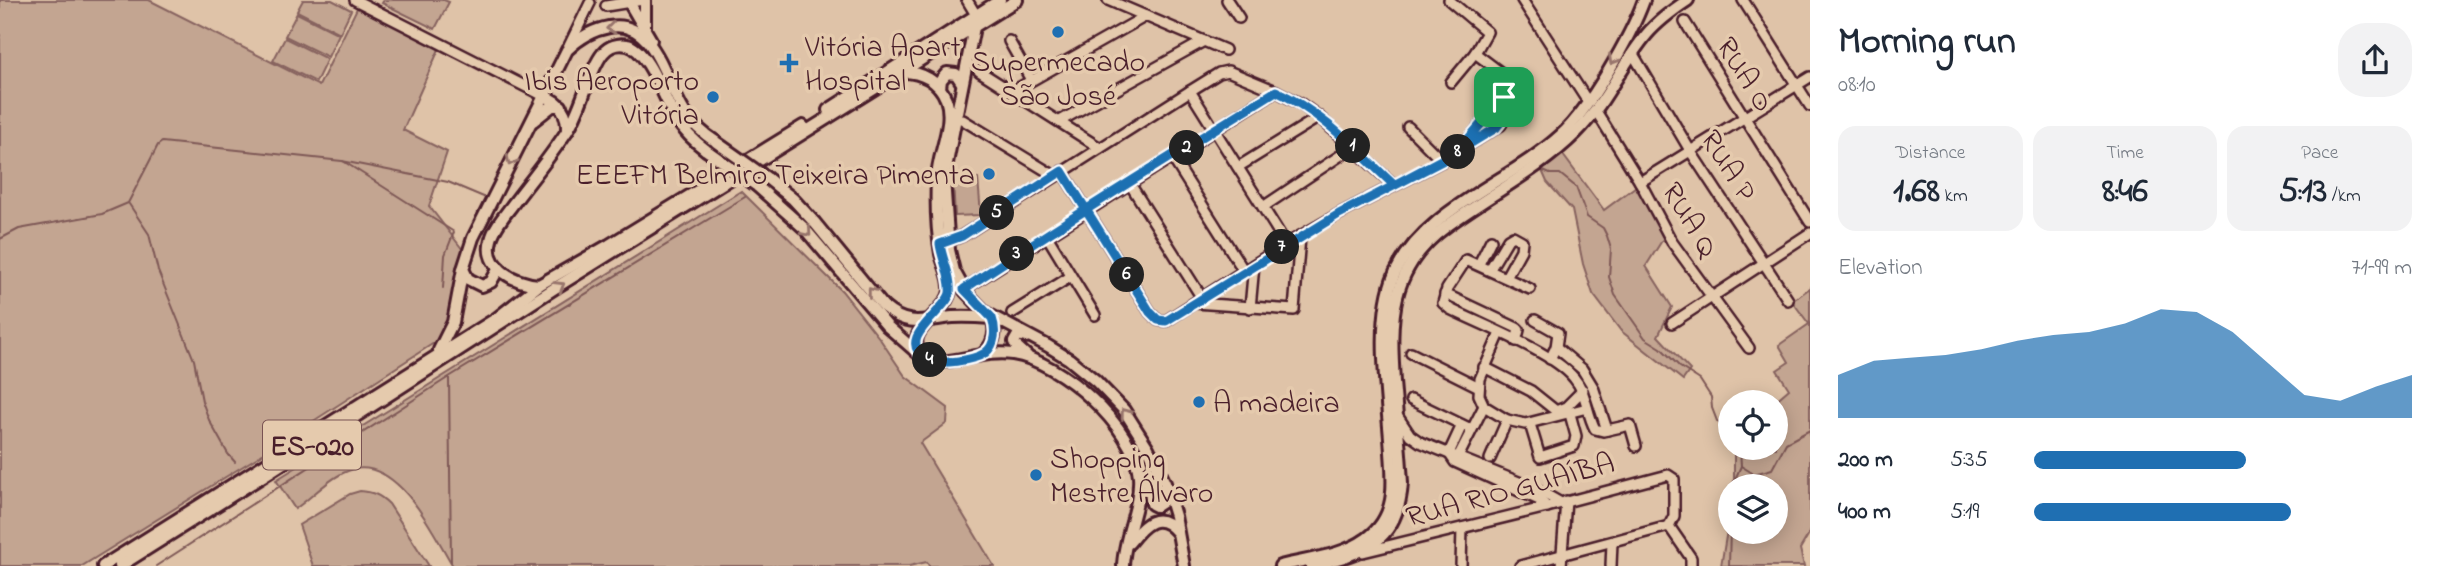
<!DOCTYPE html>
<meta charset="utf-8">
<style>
body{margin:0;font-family:"Indie Flower",sans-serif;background:#f2f2f3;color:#1f2937;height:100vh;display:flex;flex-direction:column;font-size:26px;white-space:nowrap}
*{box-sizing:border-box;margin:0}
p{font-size:23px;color:#747a83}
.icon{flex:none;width:38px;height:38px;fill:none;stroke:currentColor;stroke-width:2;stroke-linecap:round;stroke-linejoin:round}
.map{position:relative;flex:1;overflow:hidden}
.drawer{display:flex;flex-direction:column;background:#fff;width:630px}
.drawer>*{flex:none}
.controls{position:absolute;left:1718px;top:390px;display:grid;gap:14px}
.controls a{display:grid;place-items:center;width:70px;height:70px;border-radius:50%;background:#fff;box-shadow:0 4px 18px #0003;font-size:35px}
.pin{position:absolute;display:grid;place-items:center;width:60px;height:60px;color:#fff;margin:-30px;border-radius:14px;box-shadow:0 4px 10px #0006}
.km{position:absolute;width:35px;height:35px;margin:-18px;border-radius:50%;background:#222;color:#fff;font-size:19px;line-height:35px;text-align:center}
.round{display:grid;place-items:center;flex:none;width:74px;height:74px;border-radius:28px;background:#f2f2f3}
.overview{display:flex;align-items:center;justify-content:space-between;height:119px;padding:0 28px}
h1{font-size:38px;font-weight:800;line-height:52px}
.metrics{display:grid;grid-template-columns:repeat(3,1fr);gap:10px;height:119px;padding:7px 28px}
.metrics div{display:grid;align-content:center;border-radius:18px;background:#f2f2f3;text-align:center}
.metrics b{font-size:35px;font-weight:800}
.metrics small{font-size:19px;font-weight:400}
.metrics p{font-size:19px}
.chart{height:196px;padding:14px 28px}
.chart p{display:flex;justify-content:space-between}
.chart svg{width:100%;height:126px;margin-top:7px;fill:#1f6fb2;opacity:.7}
ul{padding:0 28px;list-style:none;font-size:23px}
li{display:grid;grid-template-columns:112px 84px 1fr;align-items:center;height:52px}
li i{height:18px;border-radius:9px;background:#1f6fb2}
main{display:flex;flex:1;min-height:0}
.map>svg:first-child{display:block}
</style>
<main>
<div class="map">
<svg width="1810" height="566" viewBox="0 0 1810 566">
<rect width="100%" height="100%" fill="#dfc3a8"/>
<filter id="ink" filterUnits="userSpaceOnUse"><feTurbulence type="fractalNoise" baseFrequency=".0143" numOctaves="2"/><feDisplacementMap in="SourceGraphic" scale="14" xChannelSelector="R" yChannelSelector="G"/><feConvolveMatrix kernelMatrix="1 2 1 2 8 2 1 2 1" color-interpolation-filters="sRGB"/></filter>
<g filter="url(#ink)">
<g fill="#c3a591" stroke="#86625e" stroke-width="2">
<path d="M0,0H149L319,86L358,6L440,47L403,130L447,152L429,206L463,250L456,305L457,328L261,455L82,566H0Z"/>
<path d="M303,0H332L351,10L340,33L297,11Z"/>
<path d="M384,0H444L449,2L435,29L382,3Z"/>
<path d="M297,13L339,34L328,57L285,36Z"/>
<path d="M285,38L327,59L316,82L273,61Z"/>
<path d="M1560,151L1604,210L1639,184L1668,231L1646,266L1672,307L1658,336L1690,370L1683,380L1621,331L1593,294L1583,264L1572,210L1547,182L1540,166Z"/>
<path d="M978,178L981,215L955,216L953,180Z"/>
<path d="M741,191L842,291L880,339L905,376L948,408L947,423L920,443L994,566H929L927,562L909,566H453C433,533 394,447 343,473C326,481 311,498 295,509L276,480Z"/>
<path d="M1810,288V532L1800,549L1804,566H1721L1731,507V532H1776V486H1734V448H1776V402H1774L1789,389L1777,370L1789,362L1779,345L1809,324L1792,301Z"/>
<path d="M360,491C373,492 380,495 389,504L429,566H313L299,525L350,494Z"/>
</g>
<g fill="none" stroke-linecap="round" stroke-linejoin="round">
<g stroke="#7e5856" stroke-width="2">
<path d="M343,161L454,232L445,255L443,288"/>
<path d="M1541,170L1550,174H1560L1576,187L1587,217L1603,228L1607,236L1611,249L1609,277L1615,295L1645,338L1661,348L1680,367L1700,380L1711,397L1712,408L1717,421L1731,433"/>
<path d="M129,204L149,234L158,271L194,360L202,401L209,420L228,454L235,462"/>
<path d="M0,239L19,229L102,214L128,203L158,145L162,142L342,161L448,182L486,198"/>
<path d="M449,378L451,562"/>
<path d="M1741,466L1754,474L1772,469L1786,443L1810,430"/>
<path d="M1732,486L1741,466L1740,448"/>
<path d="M156,566L449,377L745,197"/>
<path d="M1729,566L1731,492"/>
</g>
<defs>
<g id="minor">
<path d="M355,0L544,96"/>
<path d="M967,0L976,15"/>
<path d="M1108,0L1225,50"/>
<path d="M1227,0L1239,18"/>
<path d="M1449,0L1487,32L1475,53L1451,82"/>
<path d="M1522,0L1588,102"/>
<path d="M1743,0L1810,106"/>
<path d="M606,6L643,0"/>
<path d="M1685,22L1810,222"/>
<path d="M1009,41L1031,80"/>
<path d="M569,46L590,3"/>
<path d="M1633,54L1691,152L1788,300"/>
<path d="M979,71L1100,148"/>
<path d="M1013,91L1146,16"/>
<path d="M1190,91L1286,244"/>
<path d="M1596,111L1640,182L1672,242L1749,348"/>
<path d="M963,120L1055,176"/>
<path d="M1060,121L1204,41"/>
<path d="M1408,127L1442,161"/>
<path d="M1464,145L1504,97"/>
<path d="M1172,157L1244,271"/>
<path d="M1238,167L1319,117"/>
<path d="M1062,171L1150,312L1158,320L1166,321L1286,244L1339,214L1442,161L1501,125L1505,116V95L1511,83L1508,78L1475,53"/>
<path d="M1640,182L1810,77"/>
<path d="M1130,184L1202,298"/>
<path d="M1263,207L1353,147"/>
<path d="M1047,236L1095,315"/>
<path d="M944,243L962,236L1190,91L1219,73L1228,71L1276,91L1301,104L1319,117L1394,185"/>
<path d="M1479,264L1491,240"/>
<path d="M1490,269L1508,239L1513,236L1522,241L1521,250L1506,277"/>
<path d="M964,289L1276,91"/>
<path d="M1530,289L1466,260L1447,289L1443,303L1450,309C1482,325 1553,352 1574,378C1587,393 1586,412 1595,429L1603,431L1630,425L1636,446"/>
<path d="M1445,294L1517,328L1519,330L1516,341"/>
<path d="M1195,303L1294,310L1300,237"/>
<path d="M1250,308L1254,265"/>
<path d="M1012,313L1070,277"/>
<path d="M1535,320L1558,333L1556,347"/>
<path d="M1672,323L1810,233"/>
<path d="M1500,333L1480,379L1479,395L1484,406L1507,420L1525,424L1587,408"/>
<path d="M1411,353L1479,387"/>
<path d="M1550,359L1556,347L1582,369L1593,387L1607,430"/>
<path d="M1484,367L1531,391L1556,411L1566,407L1583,390"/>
<path d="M1411,400L1471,429"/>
<path d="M1398,417L1410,435L1420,442L1536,489L1561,503"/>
<path d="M1530,424L1540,457L1574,446L1576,436L1570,414"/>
<path d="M1462,425L1449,453L1455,462L1541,501L1547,507"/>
<path d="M1490,459L1507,420"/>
<path d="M1456,461L1484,406"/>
<path d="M1669,526L1691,558V566"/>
<path d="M1363,552L1547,507L1668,475L1674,479V516L1669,526L1520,566"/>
<path d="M1461,566L1462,528"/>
<path d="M1561,566L1566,501"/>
<path d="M1611,566L1612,542"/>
</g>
<g id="major">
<path d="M630,4L651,40"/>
<path d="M645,27V0"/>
<path d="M974,27L944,178L949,250L954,271L965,291L986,313L1048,346L1069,359L1096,381L1124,410L1148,448L1165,483L1175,516L1184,566"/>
<path d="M903,72C922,72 939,81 946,99C955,123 938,153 937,178C936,202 937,231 941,254C944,266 951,277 950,290C948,313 903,329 920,353C924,359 931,361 938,362C964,361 987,350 1013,354C1060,361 1135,427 1139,476C1141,507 1124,535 1123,566"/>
<path d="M940,88L941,80L947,73L956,74L962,83"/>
<path d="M544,96C560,102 568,113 567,131"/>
<path d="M828,110L1000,0"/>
<path d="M533,121L552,106H561"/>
<path d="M767,178L793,199L815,223L884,307C908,328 924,320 953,317C966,316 979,317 992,318C997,332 994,344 983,354"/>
<path d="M757,186L804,228L887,326L920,355"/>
<path d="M463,269L468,279L482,286L491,282L499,268"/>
<path d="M539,285C516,283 483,268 491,240C494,227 505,215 513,204C531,180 551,156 567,131C582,109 589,70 603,53C609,46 618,43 627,45C648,49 665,101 676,119C684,131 694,141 706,150"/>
<path d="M1026,337L1018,335L1014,342L1016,346L1027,356"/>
<path d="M439,350L453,322L463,269L473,238L567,50C579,38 592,30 609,27C656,18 665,84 685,113C693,125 704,134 716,142"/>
<path d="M1137,466L1148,480L1152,504L1156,506L1162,502L1165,486"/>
<path d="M1129,543C1143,525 1158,509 1177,532"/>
<path d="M103,566L497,318L539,285L609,245L803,126"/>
<path d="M120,566L271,471L555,288L1017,0"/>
<path d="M1280,566C1307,559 1343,556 1366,539C1379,530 1388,516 1391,500C1394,485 1392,468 1391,452C1388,401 1374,320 1395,273C1426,208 1510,182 1561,135C1589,110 1631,36 1644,0"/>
<path d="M1311,566C1361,553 1398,545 1402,483C1400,450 1397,416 1394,382C1390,318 1389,268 1447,226C1489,195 1539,170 1576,133C1608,101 1620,66 1647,34C1659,20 1673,10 1688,0"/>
</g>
</defs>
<use href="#minor" stroke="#4a1f2b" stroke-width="14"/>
<use href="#major" stroke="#4a1f2b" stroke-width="16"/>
<use href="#minor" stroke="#e5caad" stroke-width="9"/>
<use href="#major" stroke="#e5caad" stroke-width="10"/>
<defs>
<g id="major-bridge">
<path d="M716,142L767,178"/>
<path d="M706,150L757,186"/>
</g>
</defs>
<use href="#major-bridge" stroke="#4a1f2b" stroke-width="16" stroke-linecap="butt"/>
<use href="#major-bridge" stroke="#e5caad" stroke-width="10"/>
</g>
<defs><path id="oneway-chevron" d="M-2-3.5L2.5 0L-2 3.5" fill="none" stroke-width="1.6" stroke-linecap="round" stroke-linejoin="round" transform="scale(1.75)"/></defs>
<g stroke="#98746c">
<use href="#oneway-chevron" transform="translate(611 28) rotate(173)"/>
<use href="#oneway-chevron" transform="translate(1613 60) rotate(121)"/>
<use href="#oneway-chevron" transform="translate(511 161) rotate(117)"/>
<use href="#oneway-chevron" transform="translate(807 232) rotate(49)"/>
<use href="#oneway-chevron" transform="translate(560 286) rotate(-31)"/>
<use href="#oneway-chevron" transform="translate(872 292) rotate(-129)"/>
<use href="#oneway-chevron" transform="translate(1125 413) rotate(-127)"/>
</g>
</g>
<g fill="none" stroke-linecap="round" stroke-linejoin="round" filter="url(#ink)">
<defs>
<path id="route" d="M1504,97L1458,151L1394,185C1357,151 1323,113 1276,91C1172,156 1066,220 964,289L992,318C996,329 996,345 985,353C974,360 939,366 927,359C893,339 946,312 950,293C952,277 942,260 940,244L962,236L1062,171L1150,312L1158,320L1166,321L1339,214L1442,161L1496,128L1505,116L1504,97"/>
</defs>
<use href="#route" stroke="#fff" stroke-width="14"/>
<use href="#route" stroke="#1f6fb2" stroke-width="9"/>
</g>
<g fill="#1f6fb2" stroke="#e5caad" stroke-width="2.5">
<circle cx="1058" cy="32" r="7"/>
<path d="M785.5 52.5h7v7h7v7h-7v7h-7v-7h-7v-7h7z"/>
<circle cx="713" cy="97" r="7"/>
<circle cx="989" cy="174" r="7"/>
<circle cx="1199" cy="402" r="7"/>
<circle cx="1036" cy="475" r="7"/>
</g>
<g text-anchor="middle" stroke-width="7" stroke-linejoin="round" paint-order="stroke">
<rect fill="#e5caad" stroke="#785252" stroke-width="2" x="263" y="420.5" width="98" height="49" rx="5"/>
<g font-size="28" font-weight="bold" fill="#4a1f2b">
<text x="312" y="455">ES-020</text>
</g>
<g font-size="30" fill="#4a1f2b" stroke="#e5caad" text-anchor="start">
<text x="805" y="56">Vitória Apart<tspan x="805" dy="34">Hospital</tspan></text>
<text x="1058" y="71" text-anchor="middle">Supermecado<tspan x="1058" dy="34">São José</tspan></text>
<text x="699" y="90" text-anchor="end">Ibis Aeroporto<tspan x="699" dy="34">Vitória</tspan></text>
<text x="975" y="184" text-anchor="end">EEEFM Belmiro Teixeira Pimenta</text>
<text x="1213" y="412">A madeira</text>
<text x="1050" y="468">Shopping<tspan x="1050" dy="34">Mestre Álvaro</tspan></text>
</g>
<g font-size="30" fill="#4a1f2b" stroke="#e5caad">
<text transform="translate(1746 74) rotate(58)" y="10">RUA O</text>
<text transform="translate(1729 165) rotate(58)" y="10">RUA P</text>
<text transform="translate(1691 219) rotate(59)" y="10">RUA Q</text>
<text transform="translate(1510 489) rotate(-15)" y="10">RUA RIO GUAÍBA</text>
</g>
</g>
</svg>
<div class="controls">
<a><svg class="icon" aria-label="locate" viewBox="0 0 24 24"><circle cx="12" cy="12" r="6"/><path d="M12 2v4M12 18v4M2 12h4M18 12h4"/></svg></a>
<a><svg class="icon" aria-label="layers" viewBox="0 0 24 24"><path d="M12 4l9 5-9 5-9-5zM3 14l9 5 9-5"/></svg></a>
</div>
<div class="pin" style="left:1504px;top:97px;background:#1e9e55"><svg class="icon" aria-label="arrive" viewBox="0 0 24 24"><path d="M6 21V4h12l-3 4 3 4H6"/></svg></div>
<b class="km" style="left:1353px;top:146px">1</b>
<b class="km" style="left:1187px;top:148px">2</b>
<b class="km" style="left:1017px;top:254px">3</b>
<b class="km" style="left:930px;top:360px">4</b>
<b class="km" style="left:997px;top:213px">5</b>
<b class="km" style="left:1127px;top:275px">6</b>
<b class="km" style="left:1282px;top:247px">7</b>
<b class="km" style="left:1458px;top:152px">8</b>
</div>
<section class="drawer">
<div class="overview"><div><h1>Morning run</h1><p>08:10</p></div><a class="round"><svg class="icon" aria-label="share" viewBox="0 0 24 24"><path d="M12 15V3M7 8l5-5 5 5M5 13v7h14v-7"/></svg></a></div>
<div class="metrics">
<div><p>Distance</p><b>1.68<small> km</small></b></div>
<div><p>Time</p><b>8:46</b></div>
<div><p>Pace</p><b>5:13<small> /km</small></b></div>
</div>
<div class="chart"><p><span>Elevation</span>71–99 m</p>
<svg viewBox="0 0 160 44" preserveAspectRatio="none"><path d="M0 44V29L10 24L20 23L30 22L40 20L50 17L60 15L70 14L80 11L90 6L100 7L110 14L120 25L130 36L140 38L150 33L160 29V44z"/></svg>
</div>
<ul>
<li><b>200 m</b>5:35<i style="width:56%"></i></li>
<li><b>400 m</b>5:19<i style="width:68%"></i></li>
</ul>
</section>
</main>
